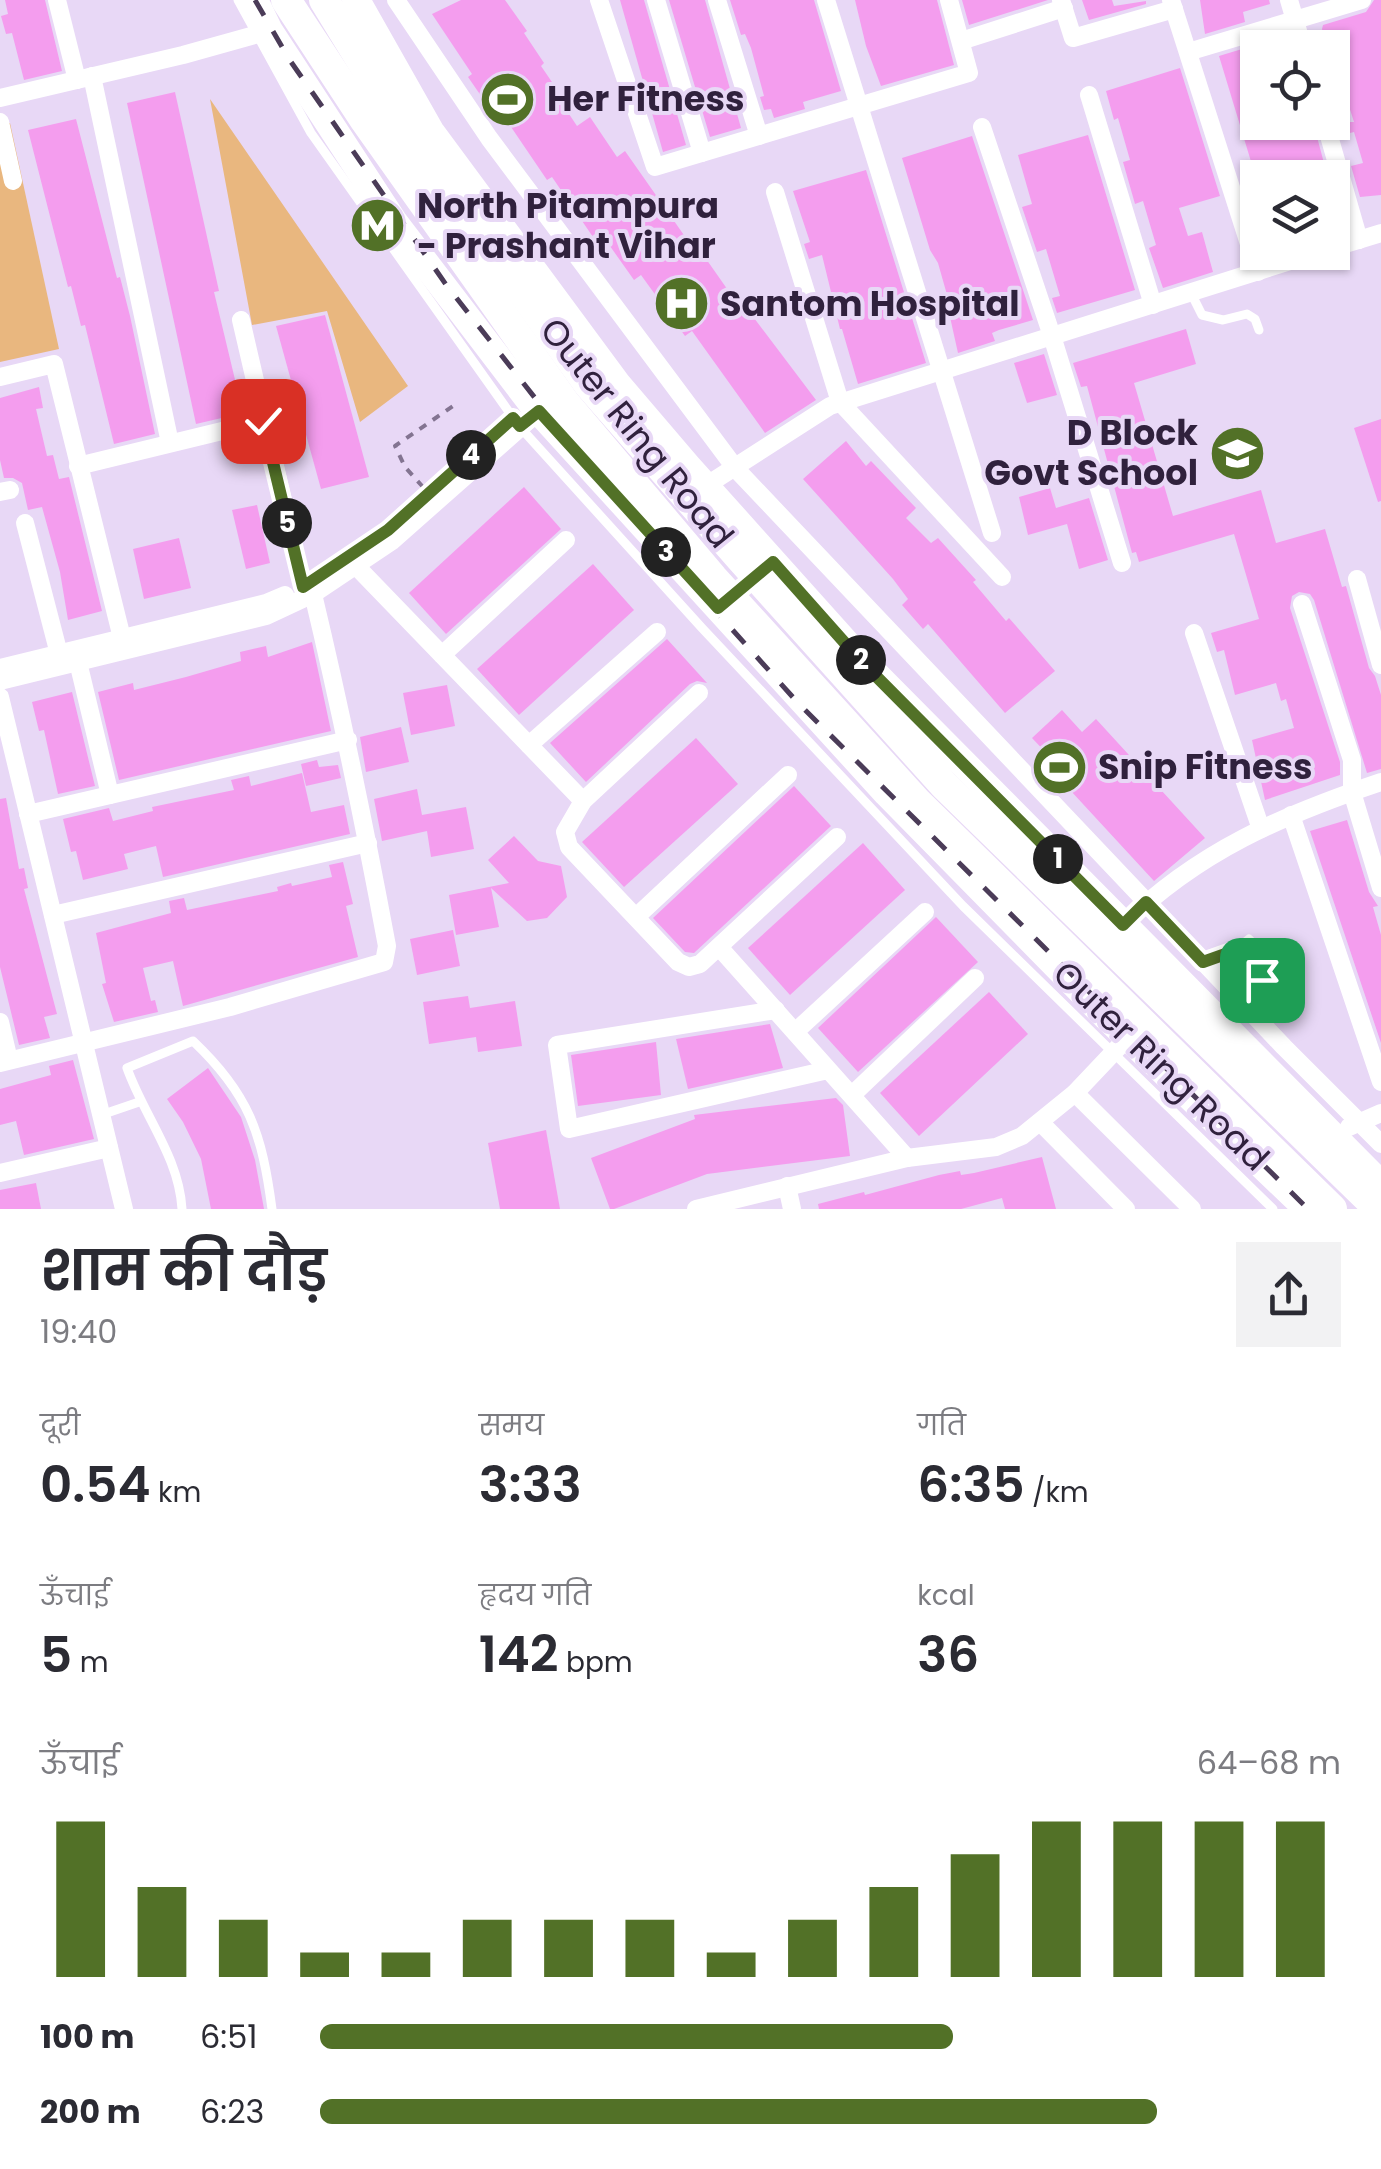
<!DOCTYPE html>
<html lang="hi">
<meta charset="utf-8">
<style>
body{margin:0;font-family:Poppins,"Noto Sans Devanagari",sans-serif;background:#f2f2f3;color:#2b2b33;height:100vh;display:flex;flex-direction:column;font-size:38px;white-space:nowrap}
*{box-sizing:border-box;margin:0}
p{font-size:32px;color:#7c7c81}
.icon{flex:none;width:55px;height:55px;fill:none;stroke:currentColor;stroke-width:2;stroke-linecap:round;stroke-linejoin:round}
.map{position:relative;height:1209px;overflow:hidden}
.side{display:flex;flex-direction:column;background:#fff;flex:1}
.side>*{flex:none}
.fabs{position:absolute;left:1240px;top:30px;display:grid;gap:20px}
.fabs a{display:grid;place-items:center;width:110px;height:110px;border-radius:0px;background:#fff;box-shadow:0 2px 8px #0004;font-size:50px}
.pin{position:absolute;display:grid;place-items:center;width:85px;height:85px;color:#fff;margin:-42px;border-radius:20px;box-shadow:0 5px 15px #0006}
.km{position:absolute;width:50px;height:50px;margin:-25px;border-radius:50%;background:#222;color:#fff;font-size:28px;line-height:50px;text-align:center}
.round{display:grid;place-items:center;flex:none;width:105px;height:105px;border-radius:0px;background:#f2f2f3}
.headline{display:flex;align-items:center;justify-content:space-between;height:170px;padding:0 40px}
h1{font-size:55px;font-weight:600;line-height:75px}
.figures{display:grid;grid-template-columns:repeat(3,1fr);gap:15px;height:170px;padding:10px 40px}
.figures div{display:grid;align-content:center}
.figures b{font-size:50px;font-weight:600}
.figures small{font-size:28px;font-weight:400}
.figures p{font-size:28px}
.chart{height:280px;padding:20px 40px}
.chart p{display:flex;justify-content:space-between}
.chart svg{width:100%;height:180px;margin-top:10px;stroke:#527127;stroke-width:6}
ul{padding:0 40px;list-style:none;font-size:32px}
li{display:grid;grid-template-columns:160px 120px 1fr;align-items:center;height:75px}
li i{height:25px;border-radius:12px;background:#527127}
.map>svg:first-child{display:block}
</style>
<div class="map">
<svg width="1381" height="1209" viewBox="0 0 1381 1209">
<rect width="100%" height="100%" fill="#e8d8f6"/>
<g fill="#e9b77f">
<path d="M210,99L408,386L360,422L327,311L252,325Z"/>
<path d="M10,123L59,349L0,362V126Z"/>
</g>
<g fill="#f49dee">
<path d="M5,0H45L62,71L24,80L12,33L6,34L1,16L8,14Z"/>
<path d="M461,0H505L527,31L524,33L544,63L541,66L554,85L551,87L577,126L590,117L617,157L625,151L693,248L697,246L744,313L748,310L816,400L765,433L692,331L685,336L641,275L634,280L600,232L593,237L552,177L547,180L505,118L499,122L468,77L472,74L432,14Z"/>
<path d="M620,0H644L686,145L663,152Z"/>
<path d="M669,0H705L741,128L710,137Z"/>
<path d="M730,0H814L841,91L803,102L805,109L774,118L771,109L764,110L760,97L764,96L751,48L745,34L741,35Z"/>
<path d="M855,0H937L954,65L881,86L866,46Z"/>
<path d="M962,0H1048L969,25Z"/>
<path d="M1082,0H1112L1114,6L1146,1V4L1089,20Z"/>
<path d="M1200,0H1269L1270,4L1243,12L1245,22L1205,34Z"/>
<path d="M1374,0H1381V195L1360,197L1351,166L1363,163L1354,132L1342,135L1338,122H1354L1338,72L1332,73V48H1327L1322,29L1323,25L1366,12Z"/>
<path d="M1252,46H1258V122H1313L1328,178H1256L1219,56Z"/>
<path d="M1180,68L1220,196L1179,208L1188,236L1202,232L1213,272L1163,288L1149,248L1156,245L1143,201L1135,204L1123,162L1130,160L1118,118L1114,120L1106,91Z"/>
<path d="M175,92L219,291L214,292L243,413L196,424L127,103Z"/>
<path d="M76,119L117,278L120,277L130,316L155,434L114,444L85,325L81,326L71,286L68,287L28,130Z"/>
<path d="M1088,135L1135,290L1057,313L1052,298L1060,296L1046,249L1037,252L1022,207L1032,204L1018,155Z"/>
<path d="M972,136L1033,320L999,330L992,333L995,341L958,353L950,317L953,316L938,263L930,250L902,158Z"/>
<path d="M866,170L926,363L858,384L842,329H840L822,255L809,259L804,244L810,242L793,191Z"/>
<path d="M325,315L369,477L321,489L276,326Z"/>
<path d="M1186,329L1196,364L1134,383L1173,516L1261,490L1276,543L1325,529L1342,587L1346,586L1369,668L1375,676L1381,695V769L1367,773L1314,600L1310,594L1299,592L1292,596L1290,608L1340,762V775L1265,800L1252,740L1294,728L1286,699L1281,701L1276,683L1235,695L1224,650L1217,652L1211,633L1259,619L1234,534L1139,562L1136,552L1132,553L1087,386L1081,387L1073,363Z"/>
<path d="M1044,354L1057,395L1027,403L1014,363Z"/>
<path d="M39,387L43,408L36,409L47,456L53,455L59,479L69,477L102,611L68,620L60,572L42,507L28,510L22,483L13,478H4L0,460V398Z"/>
<path d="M1381,419V501L1378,502L1354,428Z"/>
<path d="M846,441L866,466L871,461L916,508L906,518L931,543L938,538L976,580L973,582L1006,621L1009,618L1055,671L1005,713L928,624L923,629L902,605L908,599L893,579L803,479Z"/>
<path d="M524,487L561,529L446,634L409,593Z"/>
<path d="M1050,488L1056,508L1089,498L1108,560L1079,569L1067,524L1028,535L1019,497Z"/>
<path d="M257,505L270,563L246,569L232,510Z"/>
<path d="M179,538L191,588L144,599L133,549Z"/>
<path d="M593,564L634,610L519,715L477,669Z"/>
<path d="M667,639L707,683L697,681L690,684L586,782L550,743Z"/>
<path d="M312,642L331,731L119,780L98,692L133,683L134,690L186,677L241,661L240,652L266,646L268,657Z"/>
<path d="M447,685L455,726L411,735L403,693Z"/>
<path d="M72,692L95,786L58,794L44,730L39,731L32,702Z"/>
<path d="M1062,710L1082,732L1096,719L1205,838L1154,881L1047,765L1053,760L1032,738Z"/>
<path d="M401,727L409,762L366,772L360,737Z"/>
<path d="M696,738L738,784L624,887L582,842Z"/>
<path d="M317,760L319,767L338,765L341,778L306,786L301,764Z"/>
<path d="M302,773L311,812L344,805L350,834L163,877L156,846L124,854L128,869L83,880L76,851L71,852L63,819L109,808L113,821L153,811L152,807L234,790L231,780L249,776L251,786Z"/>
<path d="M794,786L831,826L694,953L685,952L653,918Z"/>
<path d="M417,789L422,815L466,807L474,849L431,857L427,831L382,841L374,799Z"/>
<path d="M6,798L19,869L24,868L28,888L24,889L57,1014L44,1017L50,1038L19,1045L0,967V799Z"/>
<path d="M1347,820L1369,892L1378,906L1373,907L1381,935V1043L1310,831Z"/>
<path d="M514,836L538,861L561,866L567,897L547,918L527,921L491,888L499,927L456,935L449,895L509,883L488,860Z"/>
<path d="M863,843L905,890L790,995L748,948Z"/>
<path d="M343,862L353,904L346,906L358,957L183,1006L173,961L143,968L151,1001L155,1000L158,1012L114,1022L102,984L106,983L96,933L171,913L169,901L184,898L187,910L278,891L277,887L291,883L292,886L332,877L329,865Z"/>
<path d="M936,917L978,962L858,1072L818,1028Z"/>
<path d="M453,930L460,966L417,975L410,939Z"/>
<path d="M989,992L1028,1034L919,1136L880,1093Z"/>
<path d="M468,996L470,1008L515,1001L522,1046L478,1052L476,1037L429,1044L423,1002Z"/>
<path d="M770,1024L783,1068L688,1089L676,1039Z"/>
<path d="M656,1042L661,1095L578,1106L571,1055Z"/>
<path d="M73,1060L94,1139L24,1155L16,1121L0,1125V1089L51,1075L49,1066Z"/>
<path d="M208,1068L241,1117L255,1160L264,1209H211L201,1159L183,1122L167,1099Z"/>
<path d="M836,1098L843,1105L850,1156L707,1174L614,1209H610L591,1158L695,1119L694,1115Z"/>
<path d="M546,1130L560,1209H500L488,1143Z"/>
<path d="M1042,1157L1056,1209H1005L1002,1198L961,1209H819L818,1204L864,1192L865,1195L939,1175L960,1171L961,1175L974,1173Z"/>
<path d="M36,1183L41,1209H0V1190Z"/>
</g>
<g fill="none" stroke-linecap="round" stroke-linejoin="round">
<path stroke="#837491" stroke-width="4" stroke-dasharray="8 8" stroke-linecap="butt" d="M423,487L405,467L395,446L456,404"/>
<g stroke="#fff" stroke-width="9">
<path d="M238,0L311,133L519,426L702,628L963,906L1273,1209"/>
<path d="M1191,293L1202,315L1223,320L1247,314L1255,319L1259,330"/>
<path d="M1234,951L1262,980"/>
<path d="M1205,961L1234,951L1249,939L1275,966L1244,1005"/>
<path d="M101,1115L139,1102"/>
<path d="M182,1209C179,1157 144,1116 127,1068L193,1041C249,1094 262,1133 272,1209"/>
</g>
<g stroke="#fff" stroke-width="18">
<path d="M57,0L77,80"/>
<path d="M396,0L489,138L736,469L1284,1047L1381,1144"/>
<path d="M599,0L655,167L969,73L949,0"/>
<path d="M656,0L702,153"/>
<path d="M717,0L759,136"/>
<path d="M826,0L992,533"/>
<path d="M1061,0L1073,38L1174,9"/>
<path d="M1171,0L1258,272"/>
<path d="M1289,0L1303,48"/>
<path d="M961,41L1064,8"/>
<path d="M1188,52L1362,0"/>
<path d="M92,76L170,443"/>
<path d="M1089,95L1153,305"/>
<path d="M0,98L183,55L269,31"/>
<path d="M0,122L13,181"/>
<path d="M1325,122L1359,240"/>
<path d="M982,127L1052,336L1122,563"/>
<path d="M775,192L840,402L1002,577"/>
<path d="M1332,248L1381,233"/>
<path d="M241,320L303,587"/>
<path d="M0,377L54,364L122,638"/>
<path d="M78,466L263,421"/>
<path d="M707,485L830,406L1319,252"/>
<path d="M0,492L10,490"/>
<path d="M25,523L59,654"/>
<path d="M357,567L583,801"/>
<path d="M1357,579L1381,665"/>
<path d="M1302,604L1352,760V792L1381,888"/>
<path d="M1194,633L1261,829"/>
<path d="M442,655L566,540"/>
<path d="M78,662L110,795"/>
<path d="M0,668L266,603L285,595"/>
<path d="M0,681L266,616L313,594L392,541L539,411"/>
<path d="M699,693L583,801L565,832L569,847L678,962L689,967L700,964L837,837"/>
<path d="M0,697L124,1209"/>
<path d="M529,745L657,632"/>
<path d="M28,814L348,740"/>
<path d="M1291,815L1381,1082"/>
<path d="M53,915L368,843"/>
<path d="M636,917L788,775"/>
<path d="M1123,925C1198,851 1283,815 1381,782"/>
<path d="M719,947L907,1158"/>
<path d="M776,1010L557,1045L569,1129L828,1070"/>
<path d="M0,1022L9,1060"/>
<path d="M795,1032L925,912"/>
<path d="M0,1063L230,1007L384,962L387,946C365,828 341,711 313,594"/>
<path d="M1075,1093L1192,1209"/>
<path d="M852,1095L975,978"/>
<path d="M1040,1122L1126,1209"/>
<path d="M1349,1127L1381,1113"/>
<path d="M0,1173L109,1148"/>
<path d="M787,1186L792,1209"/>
<path d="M696,1209L907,1158L996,1147L1022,1136L1075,1093L1128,1037"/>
</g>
<g stroke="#fff" stroke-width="28">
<path d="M254,0L269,31L393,221L531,402L887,793L1107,1017L1308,1209"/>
<path d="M356,0L430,131L617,384L687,466L861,660L1381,1185"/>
</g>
<g stroke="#fff" stroke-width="30">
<path d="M286,0L364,119L565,403L713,578L918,803L1332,1209"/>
<path d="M324,0L386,101L589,385L740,558L944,785L1379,1209"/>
</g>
<path stroke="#4b3c58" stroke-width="5" stroke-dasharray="18 18" stroke-linecap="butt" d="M255,0L289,59L447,286L609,492L799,704L1308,1209"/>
</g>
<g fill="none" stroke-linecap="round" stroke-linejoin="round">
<defs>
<path id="route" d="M263,421L303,587L388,530L513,418L520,426L539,411L718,608L773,562L860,660L1123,925L1146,902L1203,962L1234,951L1262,980"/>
</defs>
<use href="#route" stroke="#fff" stroke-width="20"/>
<use href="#route" stroke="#527127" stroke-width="12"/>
</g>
<defs>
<symbol id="stadium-disc" viewBox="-11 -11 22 22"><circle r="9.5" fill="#527127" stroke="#e8d8f6"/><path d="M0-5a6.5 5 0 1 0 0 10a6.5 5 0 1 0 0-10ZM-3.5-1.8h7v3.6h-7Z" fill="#fff"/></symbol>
<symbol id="metro-disc" viewBox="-11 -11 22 22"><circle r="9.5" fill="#527127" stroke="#e8d8f6"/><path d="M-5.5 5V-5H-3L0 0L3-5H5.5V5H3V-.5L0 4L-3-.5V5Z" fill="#fff"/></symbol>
<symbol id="hospital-disc" viewBox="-11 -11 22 22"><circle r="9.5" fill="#527127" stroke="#e8d8f6"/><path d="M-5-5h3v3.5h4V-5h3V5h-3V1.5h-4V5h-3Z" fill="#fff"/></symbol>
<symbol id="school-disc" viewBox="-11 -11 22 22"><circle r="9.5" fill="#527127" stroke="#e8d8f6"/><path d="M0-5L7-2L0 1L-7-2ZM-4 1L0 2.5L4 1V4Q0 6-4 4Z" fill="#fff"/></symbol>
</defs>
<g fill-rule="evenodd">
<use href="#stadium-disc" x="476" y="68" width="63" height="63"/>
<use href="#metro-disc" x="346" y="194" width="63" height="63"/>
<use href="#hospital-disc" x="650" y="272" width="63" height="63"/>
<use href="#school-disc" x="1206" y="422" width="63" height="63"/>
<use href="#stadium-disc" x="1028" y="736" width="63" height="63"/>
</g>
<g text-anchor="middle" stroke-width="8" stroke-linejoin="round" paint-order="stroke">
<g font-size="35" font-weight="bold" fill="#30213d" stroke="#e8d8f6" text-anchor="start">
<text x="547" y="111">Her Fitness</text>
<text x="417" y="218">North Pitampura<tspan x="417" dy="40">- Prashant Vihar</tspan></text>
<text x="720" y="316">Santom Hospital</text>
<text x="1198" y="445" text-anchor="end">D Block<tspan x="1198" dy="40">Govt School</tspan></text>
<text x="1098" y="779">Snip Fitness</text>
</g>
<g font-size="35" fill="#30213d" stroke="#e8d8f6">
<text transform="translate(637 433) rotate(51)" y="12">Outer Ring Road</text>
<text transform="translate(1161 1066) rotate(44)" y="12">Outer Ring Road</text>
</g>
</g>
</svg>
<div class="fabs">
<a><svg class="icon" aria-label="locate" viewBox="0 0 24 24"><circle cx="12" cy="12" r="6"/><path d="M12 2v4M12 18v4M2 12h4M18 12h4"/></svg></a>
<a><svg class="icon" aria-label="layers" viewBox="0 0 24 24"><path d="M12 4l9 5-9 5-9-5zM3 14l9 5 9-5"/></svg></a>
</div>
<div class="pin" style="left:1262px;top:980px;background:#1e9e55"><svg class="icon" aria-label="arrive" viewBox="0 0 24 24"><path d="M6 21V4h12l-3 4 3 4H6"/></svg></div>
<div class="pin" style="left:263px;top:421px;background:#d93025"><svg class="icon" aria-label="check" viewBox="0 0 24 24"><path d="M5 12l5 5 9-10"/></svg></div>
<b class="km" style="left:1058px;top:859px">1</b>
<b class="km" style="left:861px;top:660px">2</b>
<b class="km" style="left:666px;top:552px">3</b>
<b class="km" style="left:471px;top:455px">4</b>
<b class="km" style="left:287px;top:523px">5</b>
</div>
<section class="side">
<div class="headline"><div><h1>शाम की दौड़</h1><p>19:40</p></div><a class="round"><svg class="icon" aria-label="share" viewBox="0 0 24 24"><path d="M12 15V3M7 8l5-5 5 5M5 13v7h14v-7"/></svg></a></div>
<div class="figures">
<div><p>दूरी</p><b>0.54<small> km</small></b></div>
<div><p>समय</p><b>3:33</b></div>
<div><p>गति</p><b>6:35<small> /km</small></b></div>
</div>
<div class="figures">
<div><p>ऊँचाई</p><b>5<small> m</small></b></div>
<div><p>हृदय गति</p><b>142<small> bpm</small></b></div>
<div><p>kcal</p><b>36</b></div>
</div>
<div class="chart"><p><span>ऊँचाई</span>64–68 m</p>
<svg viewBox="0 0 160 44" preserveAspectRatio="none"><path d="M5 44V6M15 44V22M25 44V30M35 44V38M45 44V38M55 44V30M65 44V30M75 44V30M85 44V38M95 44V30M105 44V22M115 44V14M125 44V6M135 44V6M145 44V6M155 44V6"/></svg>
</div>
<ul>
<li><b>100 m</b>6:51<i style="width:62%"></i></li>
<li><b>200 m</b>6:23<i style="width:82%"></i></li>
</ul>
</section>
